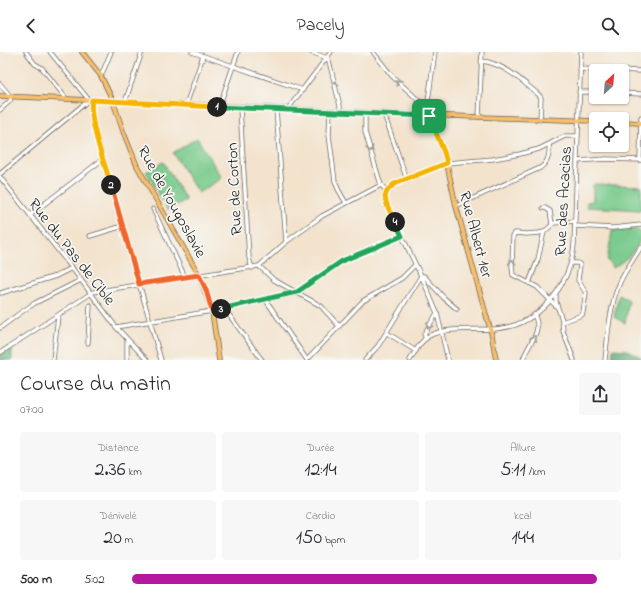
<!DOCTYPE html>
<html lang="fr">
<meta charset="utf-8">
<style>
body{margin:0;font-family:"Indie Flower",sans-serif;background:#f7f7f7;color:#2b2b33;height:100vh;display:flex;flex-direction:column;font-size:15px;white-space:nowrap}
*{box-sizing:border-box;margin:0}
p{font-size:13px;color:#7c7c81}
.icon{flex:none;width:22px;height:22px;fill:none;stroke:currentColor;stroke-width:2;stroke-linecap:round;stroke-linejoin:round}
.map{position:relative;height:308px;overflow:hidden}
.drawer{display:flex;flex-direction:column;background:#fff;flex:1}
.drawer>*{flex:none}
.needle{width:26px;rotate:26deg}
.tools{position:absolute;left:589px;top:12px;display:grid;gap:8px}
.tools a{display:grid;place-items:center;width:40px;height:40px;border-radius:4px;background:#fff;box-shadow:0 1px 3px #0004;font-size:20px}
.pin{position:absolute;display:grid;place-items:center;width:34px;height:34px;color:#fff;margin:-17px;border-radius:8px;box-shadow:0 2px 6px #0006}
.km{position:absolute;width:20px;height:20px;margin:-10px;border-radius:50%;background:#222;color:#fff;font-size:11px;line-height:20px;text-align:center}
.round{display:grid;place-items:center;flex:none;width:42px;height:42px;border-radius:4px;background:#f7f7f7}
.overview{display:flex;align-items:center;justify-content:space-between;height:68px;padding:0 20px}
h1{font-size:22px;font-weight:600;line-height:30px}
.figures{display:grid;grid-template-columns:repeat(3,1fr);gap:6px;height:68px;padding:4px 20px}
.figures div{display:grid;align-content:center;border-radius:4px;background:#f7f7f7;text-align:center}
.figures b{font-size:20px;font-weight:600}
.figures small{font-size:11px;font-weight:400}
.figures p{font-size:11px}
ul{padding:0 20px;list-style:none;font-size:13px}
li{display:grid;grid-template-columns:64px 48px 1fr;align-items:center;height:30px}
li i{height:10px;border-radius:5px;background:#b5179e}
header{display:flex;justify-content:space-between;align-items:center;height:52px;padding:0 20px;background:#fff;font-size:18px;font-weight:600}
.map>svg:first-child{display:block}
</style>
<header><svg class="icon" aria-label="back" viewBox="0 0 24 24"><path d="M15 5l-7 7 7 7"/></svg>Pacely<svg class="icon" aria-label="search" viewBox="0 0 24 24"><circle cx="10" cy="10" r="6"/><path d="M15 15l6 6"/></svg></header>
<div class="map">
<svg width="641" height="308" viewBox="0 0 641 308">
<rect width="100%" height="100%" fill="#f6f6f2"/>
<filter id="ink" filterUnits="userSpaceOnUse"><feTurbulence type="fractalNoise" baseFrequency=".025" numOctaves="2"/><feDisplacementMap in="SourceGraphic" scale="8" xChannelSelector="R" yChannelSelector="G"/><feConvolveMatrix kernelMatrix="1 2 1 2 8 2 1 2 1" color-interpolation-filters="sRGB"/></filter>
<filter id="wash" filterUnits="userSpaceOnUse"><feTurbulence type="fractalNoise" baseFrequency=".012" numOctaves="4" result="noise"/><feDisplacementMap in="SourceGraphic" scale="16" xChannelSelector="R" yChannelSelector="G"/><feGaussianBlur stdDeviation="0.9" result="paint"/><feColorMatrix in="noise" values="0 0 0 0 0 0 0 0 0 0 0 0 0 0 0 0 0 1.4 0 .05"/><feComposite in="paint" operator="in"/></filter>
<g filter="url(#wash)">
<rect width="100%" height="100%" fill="#f3e3cd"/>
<g fill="#7acb8d" stroke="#4b7454">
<path d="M197,86L222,126L198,141L173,101Z"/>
<path d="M163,110L186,148L168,158L146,120Z"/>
<path d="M595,132L641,134V157L640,158L587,155V150L593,149V133Z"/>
<path d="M634,177L641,180C641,197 625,208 613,216L610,210L607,209L612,179Z"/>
<path d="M619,243L629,248L625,271L614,265Z"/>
</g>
<g fill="#63af78" stroke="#40664a">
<path d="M5,296H12V308H0V300Z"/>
<path d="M613,297L627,298L641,305V308H612Z"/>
</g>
</g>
<g filter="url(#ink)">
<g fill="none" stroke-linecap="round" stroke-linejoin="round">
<defs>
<g id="minor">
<path d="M26,0L35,12L42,16L65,45V47"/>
<path d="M192,0L303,38"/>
<path d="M311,0L327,6L329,9L340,54V60"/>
<path d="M373,0L392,24L427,56"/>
<path d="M481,9C504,11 522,29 539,43L541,46L540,68"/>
<path d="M580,17L641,19"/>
<path d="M101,24L111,0"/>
<path d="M0,32L11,45L10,49L0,58"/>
<path d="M579,40H596"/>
<path d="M622,41L641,42"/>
<path d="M92,48L91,55L92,67L161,308"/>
<path d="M125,50L142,0"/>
<path d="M186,53L203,4"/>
<path d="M219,55L238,0"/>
<path d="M240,56L249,206L252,216"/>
<path d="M276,57L286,190"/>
<path d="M287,58L331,0"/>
<path d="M330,59L329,83L335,129L338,137L346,151"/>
<path d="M365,61V80L381,133L387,139"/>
<path d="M384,62L407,128"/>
<path d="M429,64L427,56L435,0"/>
<path d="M479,65L482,0"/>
<path d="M640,108L641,65"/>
<path d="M577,109L606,107L641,108"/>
<path d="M0,122L89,48L50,0"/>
<path d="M0,125L72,216L116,275L147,308"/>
<path d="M456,154L540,116C548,111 550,102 549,93"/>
<path d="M543,156H545L550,159L552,172"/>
<path d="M153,157L185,225"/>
<path d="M30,163L103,107"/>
<path d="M575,174L613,176L641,173"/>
<path d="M90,184L123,174"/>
<path d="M259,214L274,228L321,254L339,274"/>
<path d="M421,224H424L444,246L457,257"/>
<path d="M529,231L538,207L544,180"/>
<path d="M1,241L56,224L72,216"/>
<path d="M556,244V250L562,268L563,279L574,308"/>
<path d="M265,247L307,308"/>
<path d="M557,255L537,235L513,223L512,214L513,184L515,181L527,182L539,181L544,180L554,171L575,169"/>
<path d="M224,256L262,308"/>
<path d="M562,270L582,263L583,260L586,241L578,228L580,213L578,211H571"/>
<path d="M116,275L212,259L297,241L342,209L402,184"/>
<path d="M0,276L20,261L35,251L81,228"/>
<path d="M387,281L416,299"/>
<path d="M426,287L424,282L437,261"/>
<path d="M127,288V308"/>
<path d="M88,291L90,253"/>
<path d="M0,301L93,240L259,214L286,190L322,164L381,133"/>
<path d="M53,308L58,264"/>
<path d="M307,308L363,249L402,226L415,213"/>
<path d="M365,308L378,294L421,224"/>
<path d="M410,308C415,300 420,289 429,284C445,275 476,278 495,277C539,274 570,234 574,193L581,0"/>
<path d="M448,308L437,261L424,230L387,153L385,145L386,141L394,132L447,111L493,107L520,102L539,97L565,84H578"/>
<path d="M523,308C527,292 544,280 534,263"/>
<path d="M605,308C608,284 609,258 618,235C623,221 633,208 641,195"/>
</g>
<g id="major">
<path d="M82,0L101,24L113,49L123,79L137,114L199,223L212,259L219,308"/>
<path d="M0,44L422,63L596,69"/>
<path d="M429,64L445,103L456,154L492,284L496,308"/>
<path d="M622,70L641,71"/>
</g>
</defs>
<use href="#minor" stroke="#67625a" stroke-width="5"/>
<use href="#major" stroke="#67625a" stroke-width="5.5"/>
<use href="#minor" stroke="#fff" stroke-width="3.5"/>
<use href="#major" stroke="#f8bf6c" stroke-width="4"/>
</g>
<defs><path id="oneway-chevron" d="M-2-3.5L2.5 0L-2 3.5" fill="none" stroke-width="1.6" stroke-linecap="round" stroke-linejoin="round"/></defs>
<g stroke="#999">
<use href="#oneway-chevron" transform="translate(398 30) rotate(-138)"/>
<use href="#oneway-chevron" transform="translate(335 32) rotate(-104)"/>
<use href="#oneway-chevron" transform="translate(370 97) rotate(72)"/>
<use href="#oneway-chevron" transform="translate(512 210) rotate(-92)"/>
<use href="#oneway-chevron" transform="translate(429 274) rotate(120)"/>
<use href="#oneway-chevron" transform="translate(534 286) rotate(-64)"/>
</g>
</g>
<g fill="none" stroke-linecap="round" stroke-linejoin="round" filter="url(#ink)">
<defs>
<path id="split-1" d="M217,55L429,64"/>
<path id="split-2" d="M111,133C105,113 88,67 92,48L217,55"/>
<path id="split-3" d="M111,133L139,232L199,223L206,238L212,259L221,257"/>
<path id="split-4" d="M221,257L297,240L342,209L402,184L395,170"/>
<path id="split-5" d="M395,170L387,153L385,145L387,139L394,132L447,111L444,100L429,64"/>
</defs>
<use href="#split-1" stroke="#fff" stroke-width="8"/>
<use href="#split-2" stroke="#fff" stroke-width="8"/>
<use href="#split-3" stroke="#fff" stroke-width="8"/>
<use href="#split-4" stroke="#fff" stroke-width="8"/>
<use href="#split-5" stroke="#fff" stroke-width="8"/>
<use href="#split-1" stroke="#22a559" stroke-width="5"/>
<use href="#split-2" stroke="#f5b400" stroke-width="5"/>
<use href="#split-3" stroke="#f0652b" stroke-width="5"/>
<use href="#split-4" stroke="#22a559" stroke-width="5"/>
<use href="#split-5" stroke="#f5b400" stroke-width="5"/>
</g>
<g text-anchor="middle" stroke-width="3.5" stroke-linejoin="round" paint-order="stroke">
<g font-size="16" fill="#1c1c1c" stroke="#f6f6f2">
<text transform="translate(233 137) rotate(-93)" y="6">Rue de Corton</text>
<text transform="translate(173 149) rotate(61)" y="6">Rue de Yougoslavie</text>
<text transform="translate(562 149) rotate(-87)" y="6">Rue des Acacias</text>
<text transform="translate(477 182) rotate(75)" y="6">Rue Albert 1er</text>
<text transform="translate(73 199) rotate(52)" y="6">Rue du Pas de Cible</text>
</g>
</g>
</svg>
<div class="tools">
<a><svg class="needle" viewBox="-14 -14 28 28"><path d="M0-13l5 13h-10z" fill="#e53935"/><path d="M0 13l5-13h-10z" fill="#7c7c81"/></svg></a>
<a><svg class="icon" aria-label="locate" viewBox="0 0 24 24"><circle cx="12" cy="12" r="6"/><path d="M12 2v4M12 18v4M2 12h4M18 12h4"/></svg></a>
</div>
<div class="pin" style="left:429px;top:64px;background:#1e9e55"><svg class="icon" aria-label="arrive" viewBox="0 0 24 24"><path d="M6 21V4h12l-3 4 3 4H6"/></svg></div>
<b class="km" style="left:217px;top:55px">1</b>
<b class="km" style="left:111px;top:133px">2</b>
<b class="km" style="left:221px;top:257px">3</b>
<b class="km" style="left:395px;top:170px">4</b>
</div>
<section class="drawer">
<div class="overview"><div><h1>Course du matin</h1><p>07:00</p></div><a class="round"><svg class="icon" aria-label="share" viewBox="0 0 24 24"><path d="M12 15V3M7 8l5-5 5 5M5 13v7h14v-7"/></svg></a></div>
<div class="figures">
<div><p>Distance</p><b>2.36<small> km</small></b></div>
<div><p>Durée</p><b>12:14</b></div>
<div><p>Allure</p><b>5:11<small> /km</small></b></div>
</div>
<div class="figures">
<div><p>Dénivelé</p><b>20<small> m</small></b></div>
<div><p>Cardio</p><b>150<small> bpm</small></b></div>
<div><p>kcal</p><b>144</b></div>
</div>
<ul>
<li><b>500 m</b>5:02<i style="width:95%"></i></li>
</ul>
</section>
